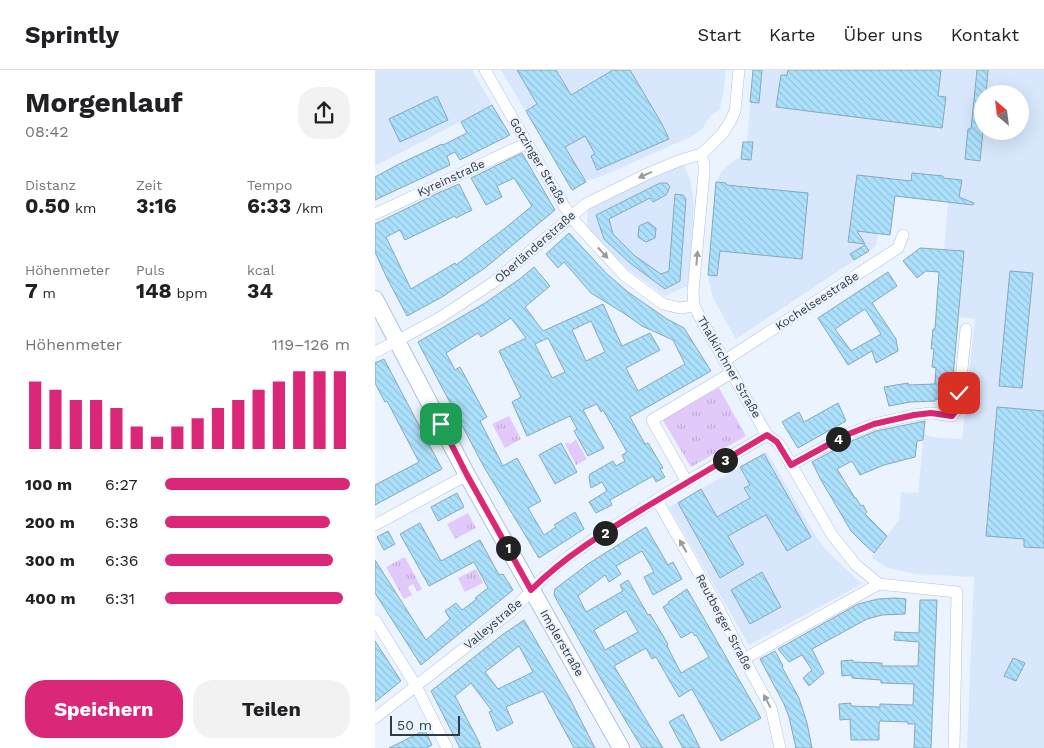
<!DOCTYPE html>
<html lang="de">
<meta charset="utf-8">
<style>
body{margin:0;font-family:"Work Sans",sans-serif;background:#f2f2f2;color:#202124;height:100vh;display:flex;flex-direction:column;font-size:19px;white-space:nowrap}
*{box-sizing:border-box;margin:0}
p{font-size:16px;color:#757577}
.icon{flex:none;width:28px;height:28px;fill:none;stroke:currentColor;stroke-width:2;stroke-linecap:round;stroke-linejoin:round}
.map{position:relative;flex:1;overflow:hidden}
.panel{display:flex;flex-direction:column;background:#fff;width:375px}
.panel>*{flex:none}
.needle{width:32px;rotate:332deg}
.tools{position:absolute;left:599px;top:15px;display:grid;gap:10px}
.tools a{display:grid;place-items:center;width:55px;height:55px;border-radius:50%;background:#fff;box-shadow:0 5px 20px #0002;font-size:25px}
.scale{position:absolute;left:15px;bottom:12px;width:70px;box-sizing:border-box;padding-left:5px;border:2px solid #323a45;border-top:0;font-size:14px;line-height:18px;white-space:nowrap;color:#323a45;-webkit-text-stroke:4px #ebf3ff;paint-order:stroke}
.pin{position:absolute;display:grid;place-items:center;width:42px;height:42px;color:#fff;margin:-21px;border-radius:10px;box-shadow:0 2px 8px #0006}
.km{position:absolute;width:25px;height:25px;margin:-12px;border-radius:50%;background:#222;color:#fff;font-size:14px;line-height:25px;text-align:center}
.round{display:grid;place-items:center;flex:none;width:52px;height:52px;border-radius:20px;background:#f2f2f2}
.head{display:flex;align-items:center;justify-content:space-between;height:85px;padding:0 25px}
h1{font-size:28px;font-weight:700;line-height:38px}
.metrics{display:grid;grid-template-columns:repeat(3,1fr);gap:8px;height:85px;padding:5px 25px}
.metrics div{display:grid;align-content:center}
.metrics b{font-size:21px;font-weight:700}
.metrics small{font-size:14px;font-weight:400}
.metrics p{font-size:14px}
.chart{height:140px;padding:10px 25px}
.chart p{display:flex;justify-content:space-between}
.chart svg{width:100%;height:90px;margin-top:5px;stroke:#db2777;stroke-width:6}
.action{display:flex;gap:10px;margin-top:auto;padding:10px 25px}
.action a{flex:1;height:58px;border-radius:20px;background:#db2777;color:#fff;font-size:20px;font-weight:700;line-height:58px;text-align:center}
.action a+a{background:#f2f2f2;color:#202124}
ul{padding:0 25px;list-style:none;font-size:16px}
li{display:grid;grid-template-columns:80px 60px 1fr;align-items:center;height:38px}
li i{height:12px;border-radius:6px;background:#db2777}
header{display:flex;align-items:center;gap:30px;box-sizing:border-box;height:70px;padding:0 25px;background:#fff;border-bottom:1px solid #e0e0e0}
header strong{font-size:24px}
nav{display:flex;gap:28px;margin-inline-start:auto;font-size:18px}
main{display:flex;flex:1;min-height:0}
.map>svg:first-child{display:block}
</style>
<header>
<strong>Sprintly</strong>
<nav><a>Start</a><a>Karte</a><a>Über uns</a><a>Kontakt</a></nav>
</header>
<main>
<section class="panel">
<div class="head"><div><h1>Morgenlauf</h1><p>08:42</p></div><a class="round"><svg class="icon" aria-label="share" viewBox="0 0 24 24"><path d="M12 15V3M7 8l5-5 5 5M5 13v7h14v-7"/></svg></a></div>
<div class="metrics">
<div><p>Distanz</p><b>0.50<small> km</small></b></div>
<div><p>Zeit</p><b>3:16</b></div>
<div><p>Tempo</p><b>6:33<small> /km</small></b></div>
</div>
<div class="metrics">
<div><p>Höhenmeter</p><b>7<small> m</small></b></div>
<div><p>Puls</p><b>148<small> bpm</small></b></div>
<div><p>kcal</p><b>34</b></div>
</div>
<div class="chart"><p><span>Höhenmeter</span>119–126 m</p>
<svg viewBox="0 0 160 44" preserveAspectRatio="none"><path d="M5 44V11M15 44V15M25 44V20M35 44V20M45 44V24M55 44V33M65 44V38M75 44V33M85 44V29M95 44V24M105 44V20M115 44V15M125 44V11M135 44V6M145 44V6M155 44V6"/></svg>
</div>
<ul>
<li><b>100 m</b>6:27<i style="width:100%"></i></li>
<li><b>200 m</b>6:38<i style="width:89%"></i></li>
<li><b>300 m</b>6:36<i style="width:91%"></i></li>
<li><b>400 m</b>6:31<i style="width:96%"></i></li>
</ul>
<div class="action"><a>Speichern</a><a>Teilen</a></div>
</section>
<div class="map">
<svg width="669" height="678" viewBox="0 0 669 678">
<defs>
<pattern id="grass-tufts" width="24" height="20" patternUnits="userSpaceOnUse" patternTransform="scale(1.25)"><rect width="24" height="20" fill="#e1c9fa"/><path d="M3 7l-1-3M5 7V3M7 7l1-3M15 17l-1-3M17 17v-4M19 17l1-3" fill="none" stroke="#c2add8"/></pattern>
<pattern id="building-back-hatch" width="6" height="6" patternUnits="userSpaceOnUse" patternTransform="scale(1.25)"><rect width="6" height="6" fill="#ace1fd"/><path d="M-1 5l2 2M0 0l6 6M5-1l2 2" fill="none" stroke="#94c2da"/></pattern>
</defs>
<rect width="100%" height="100%" fill="#ebf3ff"/>
<g fill="#d8e7fc" fill-rule="evenodd">
<path d="M0,0H97L117,35L0,96Z"/>
<path d="M126,0H351L348,24L345,38L343,41L338,43L330,54L328,59L315,67L225,107L214,110L197,120Z"/>
<path d="M378,0H669V678H592L599,507L541,504L513,498L496,487L524,450L526,422L543,423L549,363L553,366L567,368L587,369L600,249L584,247L589,181L569,179L573,132L520,126L515,165L503,163L501,176L361,269L338,228L334,212L333,205L341,112L347,101L361,89L367,88L368,72H372ZM608,24H645V61H608Z"/>
<path d="M308,94L315,108L319,133L314,215L290,226L254,200L212,158V140L242,124Z"/>
<path d="M391,382L399,394L441,467L452,481L487,514L374,575L294,437Z"/>
</g>
<g fill="url(#grass-tufts)">
<path d="M344,318L371,366L316,397L287,349Z"/>
<path d="M134,346L146,369L130,378L117,354Z"/>
<path d="M201,370L212,389L201,395L190,374L193,372L195,374Z"/>
<path d="M93,443L101,458L80,469L72,454Z"/>
<path d="M30,487L47,519L42,522L38,514L33,517L37,525L29,529L11,497Z"/>
<path d="M101,499L108,513L90,522L83,508Z"/>
</g>
<path fill="#e1c9fa" d="M352,351L358,362L330,377L324,367Z"/>
<g fill="url(#building-back-hatch)" stroke="#87a8b9" fill-rule="evenodd">
<path d="M142,0H181L196,25L238,0H255L287,54L294,69L222,100L216,86L220,84L210,66L190,77L211,112L197,120L151,41L162,34Z"/>
<path d="M378,0H387L384,33L375,32Z"/>
<path d="M413,0H566L563,26L571,27L567,58L401,37L406,5H412Z"/>
<path d="M602,0H613L611,24H608V61L605,91L590,89L593,59H596Z"/>
<path d="M62,26L73,50L25,72L14,49Z"/>
<path d="M117,35L135,65L85,90L80,82L72,86L75,95L0,130V107L24,94L67,74L68,75L92,63L86,52Z"/>
<path d="M368,72H378L376,90L366,89Z"/>
<path d="M147,83L180,140L110,198L67,227L32,246L11,206L0,182V154L63,123L84,114L97,140L81,148L80,146L30,170L25,160L11,167L36,219L80,193L81,195L129,159L157,136L139,108L122,116L127,127L111,135L96,108Z"/>
<path d="M537,103L568,106V108L587,110L584,127L599,133L598,135L520,126L515,165L482,161L490,174L473,172L482,105L536,111Z"/>
<path d="M341,112L351,113V115L433,123L427,189L345,181L342,206L333,205Z"/>
<path d="M285,113H292L295,117L291,125L278,132L275,128L234,149L238,164L260,186L286,204L294,201L300,124L308,125L311,129L305,211L290,219L255,193L229,169L221,145Z"/>
<path d="M273,152L281,158L280,168L271,172L263,167L264,156Z"/>
<path d="M194,163L232,204L253,222L292,249L309,258L336,301L255,347L270,374L273,373L288,398L285,399L290,407L281,412L278,406L235,430L237,435L221,443L214,432L232,421L227,412L216,418L214,408L215,404L238,391L241,396L250,391L247,385L252,382L228,340L226,342L222,334L208,340L229,378L213,386L199,361L202,359L195,346L152,366L137,332L146,327L124,281L151,268L136,248L106,267L103,263L71,283L80,300L85,297L112,347L105,351L128,396L142,388L166,431L153,438L169,465L181,457L179,455L200,442L209,459L164,488L109,397L43,272L110,233L146,208L159,197L175,216L150,237L168,261L228,234L247,276L275,263L285,280L251,298L263,321L310,294L298,270L267,256L250,244L216,223L189,192L183,198L171,184ZM216,251L230,282L211,291L197,260ZM173,268L190,302L177,308L160,274Z"/>
<path d="M490,175L494,181L479,190L475,184Z"/>
<path d="M545,178L589,181L576,330L560,329V331L535,332L514,336L509,317L533,313L534,315L560,314L561,298L557,297L559,279H556L558,259H560L564,202L551,201L542,208L528,191Z"/>
<path d="M635,201L658,203L647,318L624,316Z"/>
<path d="M513,202L522,216L497,233L521,269L523,281L501,293L497,281L473,295L443,248ZM490,239L506,264L476,281L460,259Z"/>
<path d="M9,289L67,399L0,435V415L44,392L12,331L10,332L0,313V293Z"/>
<path d="M463,333L471,351L423,378L407,352L424,342L429,352Z"/>
<path d="M622,337L669,341V478L649,477V469L611,466Z"/>
<path d="M550,351L548,370L542,371L540,387L509,395L485,405L477,391L462,399L480,428H481L486,436L488,435L492,442L490,444L512,466L499,483L489,474L476,461L446,410L437,392L474,372L501,361Z"/>
<path d="M186,373L202,402L180,414L164,385Z"/>
<path d="M389,384L436,467L412,481L391,445L353,466L369,494L345,508L303,433L326,419L342,447L375,428L369,418L375,415L365,397Z"/>
<path d="M82,423L89,437L63,451L56,437Z"/>
<path d="M45,453L66,491L105,470L124,505L128,504L138,520L46,595L0,523V490L51,570L75,549L70,541L81,533L87,540L102,529L100,528L113,518L99,492L54,516L25,464Z"/>
<path d="M271,457L293,495L298,492L307,509L278,525L269,507L279,502L267,481L241,496L246,504L234,512L230,505L203,526L211,542L248,521L245,515L253,510L273,545L275,544L293,574L292,575L294,580L306,603L334,587L321,565L320,566L317,562L306,568L288,537L294,533L293,532L312,519L386,648L346,671L317,619L304,627L281,587L277,589L271,578L239,596L288,678H267L231,618L179,525L180,519L213,494ZM251,541L263,562L230,580L219,560Z"/>
<path d="M13,461L20,474L9,480L2,467Z"/>
<path d="M387,502L406,537L375,554L356,520Z"/>
<path d="M521,528L531,529L530,544L507,545L492,549L437,579L449,603L434,616L428,608L437,600L427,585L414,592L403,579L483,534L503,529Z"/>
<path d="M545,530H562L556,678H539L540,654H533V652L505,651L504,654V670H476L475,649L465,650L464,634L476,633V636L505,637V634L538,635L539,614L506,613V610L477,608V605L467,606L466,591L478,590V592L507,593V596H543L544,572L519,570L520,562L544,563Z"/>
<path d="M149,550L195,629L220,678H199L168,621L131,637L138,653L122,661L114,642L117,641L96,613L80,626L105,674H104L106,678H85L56,621L127,565ZM144,576L158,602L123,619L110,602Z"/>
<path d="M0,571L26,611L0,632Z"/>
<path d="M400,581L408,596L407,597L424,628L432,653L437,678H421L414,647L409,634L385,589Z"/>
<path d="M638,588L650,593L641,611L629,606Z"/>
<path d="M308,644L325,678H308L304,671L294,652Z"/>
<path d="M50,660L57,675L51,678H14Z"/>
</g>
<g fill="none" stroke-linecap="round" stroke-linejoin="round">
<defs>
<g id="minor">
<path d="M110,0L152,73L189,136L201,153L249,205L288,234L305,238L319,236"/>
<path d="M326,84L329,94V103L318,222L319,236L327,251L392,365L402,372L406,377L457,465L481,495L504,514L582,522L579,678"/>
<path d="M0,144L152,73"/>
<path d="M0,282L22,271L66,247L119,212L211,134L272,104L303,91L326,84L332,79L348,63L356,50L360,41L364,0"/>
<path d="M349,291L523,178L528,165"/>
<path d="M416,395L471,365L499,354L539,345L556,343L577,346L583,338L591,259"/>
<path d="M312,412L277,350L356,303"/>
<path d="M282,430L343,537L369,589L396,638L405,678"/>
<path d="M0,455L92,405"/>
<path d="M0,550L41,616L72,678"/>
<path d="M369,589L504,514"/>
<path d="M0,648L138,540L168,508L193,487L219,469L299,419L392,365"/>
</g>
<path id="secondary" d="M0,229L92,405L246,678"/>
</defs>
<use href="#minor" stroke="#afc3de" stroke-width="12"/>
<use href="#secondary" stroke="#afc3de" stroke-width="18"/>
<use href="#minor" stroke="#fff" stroke-width="11"/>
<use href="#secondary" stroke="#fff" stroke-width="16"/>
</g>
<defs><path id="oneway-solid" d="M-6-.8H1V-3.2L6.5 0L1 3.2V.8H-6Z" transform="scale(1.25)"/></defs>
<g fill="#989ca2">
<use href="#oneway-solid" transform="translate(270 105) rotate(156)"/>
<use href="#oneway-solid" transform="translate(228 183) rotate(47)"/>
<use href="#oneway-solid" transform="translate(322 188) rotate(-85)"/>
<use href="#oneway-solid" transform="translate(308 476) rotate(-119)"/>
<use href="#oneway-solid" transform="translate(392 631) rotate(-118)"/>
</g>
<g fill="none" stroke-linecap="round" stroke-linejoin="round">
<defs>
<path id="route" d="M66,354L92,405L156,520C190,486 230,462 271,437C311,413 352,389 392,365L402,372L416,395L471,365L499,354L539,345L556,343L577,346L583,338L584,323"/>
</defs>
<use href="#route" stroke="#fff" stroke-width="10"/>
<use href="#route" stroke="#db2777" stroke-width="6"/>
</g>
<g text-anchor="middle" stroke-width="4" stroke-linejoin="round" paint-order="stroke">
<g font-size="12" fill="#323a45" stroke="#ebf3ff">
<text transform="translate(163 91) rotate(59)" y="4">Gotzinger Straße</text>
<text transform="translate(76 108) rotate(-25)" y="4">Kyreinstraße</text>
<text transform="translate(160 177) rotate(-41)" y="4">Oberländerstraße</text>
<text transform="translate(442 231) rotate(-33)" y="4">Kochelseestraße</text>
<text transform="translate(354 297) rotate(60)" y="4">Thalkirchner Straße</text>
<text transform="translate(349 552) rotate(62)" y="4">Reutberger Straße</text>
<text transform="translate(118 554) rotate(-40)" y="4">Valleystraße</text>
<text transform="translate(187 573) rotate(60)" y="4">Implerstraße</text>
</g>
</g>
</svg>
<div class="tools">
<a><svg class="needle" viewBox="-14 -14 28 28"><path d="M0-13l5 13h-10z" fill="#e53935"/><path d="M0 13l5-13h-10z" fill="#757577"/></svg></a>
</div>
<div class="scale">50 m</div>
<div class="pin" style="left:66px;top:354px;background:#1e9e55"><svg class="icon" aria-label="arrive" viewBox="0 0 24 24"><path d="M6 21V4h12l-3 4 3 4H6"/></svg></div>
<div class="pin" style="left:584px;top:323px;background:#d93025"><svg class="icon" aria-label="check" viewBox="0 0 24 24"><path d="M5 12l5 5 9-10"/></svg></div>
<b class="km" style="left:133px;top:478px">1</b>
<b class="km" style="left:230px;top:463px">2</b>
<b class="km" style="left:350px;top:390px">3</b>
<b class="km" style="left:463px;top:369px">4</b>
</div>
</main>
